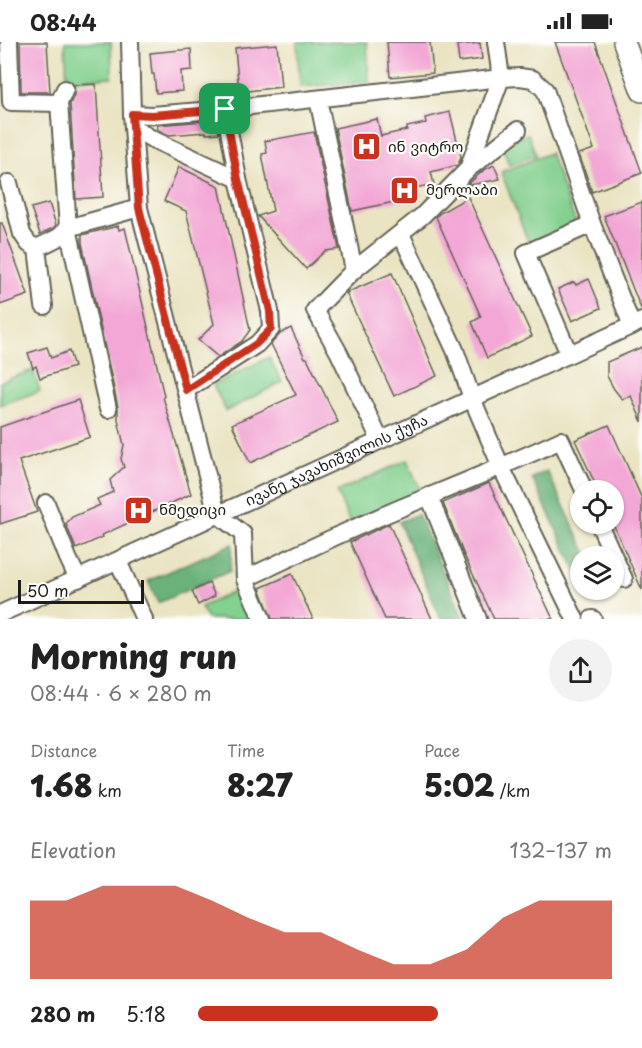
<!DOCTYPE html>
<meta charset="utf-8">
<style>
body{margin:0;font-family:"Playpen Sans","Noto Sans Georgian",sans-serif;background:#f2f2f2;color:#222;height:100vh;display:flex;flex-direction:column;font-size:22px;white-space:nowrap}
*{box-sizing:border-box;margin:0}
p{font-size:20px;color:#767676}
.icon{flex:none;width:33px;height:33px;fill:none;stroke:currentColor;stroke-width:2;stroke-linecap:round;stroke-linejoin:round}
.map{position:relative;height:577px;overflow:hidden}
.details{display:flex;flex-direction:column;background:#fff;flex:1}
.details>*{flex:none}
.tools{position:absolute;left:570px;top:438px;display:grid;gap:12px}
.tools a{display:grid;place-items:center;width:54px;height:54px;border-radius:50%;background:#fff;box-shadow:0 2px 4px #0004;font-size:30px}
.scale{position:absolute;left:18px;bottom:15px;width:126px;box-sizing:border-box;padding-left:6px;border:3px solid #1c1c1c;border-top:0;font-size:16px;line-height:21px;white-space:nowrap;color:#1c1c1c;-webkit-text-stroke:4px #fdfcf7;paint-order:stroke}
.pin{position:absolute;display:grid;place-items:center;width:51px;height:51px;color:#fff;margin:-26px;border-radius:12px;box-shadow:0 3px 9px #0006}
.round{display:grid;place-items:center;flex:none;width:63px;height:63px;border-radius:32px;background:#f2f2f2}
.overview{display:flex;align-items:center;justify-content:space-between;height:102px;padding:0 30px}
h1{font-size:33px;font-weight:800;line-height:45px}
.figures{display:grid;grid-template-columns:repeat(3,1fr);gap:9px;height:102px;padding:6px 30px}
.figures div{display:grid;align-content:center}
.figures b{font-size:30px;font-weight:800}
.figures small{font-size:16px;font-weight:400}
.figures p{font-size:16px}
.chart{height:168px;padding:12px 30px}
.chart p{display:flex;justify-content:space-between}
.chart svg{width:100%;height:108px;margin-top:6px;fill:#c8321e;opacity:.7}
ul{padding:0 30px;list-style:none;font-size:20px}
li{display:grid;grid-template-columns:96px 72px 1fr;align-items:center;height:45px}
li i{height:15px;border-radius:8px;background:#c8321e}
.status{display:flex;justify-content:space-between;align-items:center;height:42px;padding:0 30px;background:#fff;direction:ltr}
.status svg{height:16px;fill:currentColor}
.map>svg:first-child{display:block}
</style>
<div class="status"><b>08:44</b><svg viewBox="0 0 49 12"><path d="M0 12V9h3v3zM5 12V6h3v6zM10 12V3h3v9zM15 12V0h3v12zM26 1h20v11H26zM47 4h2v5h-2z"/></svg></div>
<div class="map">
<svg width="642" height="577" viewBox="0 0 642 577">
<rect width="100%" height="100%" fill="#fdfcf7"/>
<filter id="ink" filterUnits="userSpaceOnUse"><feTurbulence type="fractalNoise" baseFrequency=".0167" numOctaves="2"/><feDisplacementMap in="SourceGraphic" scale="12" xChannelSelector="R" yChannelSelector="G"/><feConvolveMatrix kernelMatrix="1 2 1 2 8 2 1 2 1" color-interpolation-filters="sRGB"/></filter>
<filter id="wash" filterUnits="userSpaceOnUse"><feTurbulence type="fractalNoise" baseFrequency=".008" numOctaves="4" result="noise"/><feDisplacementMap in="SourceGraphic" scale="24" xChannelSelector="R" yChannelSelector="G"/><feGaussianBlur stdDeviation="1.35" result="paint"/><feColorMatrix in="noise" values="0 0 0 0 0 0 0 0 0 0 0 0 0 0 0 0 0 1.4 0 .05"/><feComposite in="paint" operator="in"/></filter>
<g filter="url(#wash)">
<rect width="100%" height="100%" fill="#eae4c3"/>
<g fill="#83d08f" stroke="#507656" stroke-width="1.5">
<path d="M65,0H111L112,35L67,38Z"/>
<path d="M297,0H367L369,40L300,45Z"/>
<path d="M528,92L536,113L509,123L502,103Z"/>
<path d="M550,111L577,184L529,202L501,130Z"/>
<path d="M269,315L282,340L226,369L213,343Z"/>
<path d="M33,328L40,349L0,363V340Z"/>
<path d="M407,418L421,449L350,481L337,450Z"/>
<path d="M240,546L253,577H207L201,565Z"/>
</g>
<g fill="#6ab27a" stroke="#43674b" stroke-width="1.5">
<path d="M547,429L588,514H580V537L532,436Z"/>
<path d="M418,472L464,577H441L399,480Z"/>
<path d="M232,502L230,529L158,561L148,539Z"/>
</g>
<g id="blocks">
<g fill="#f3a7d6">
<path d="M20,0H47L50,50H21Z"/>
<path d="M387,0H430L433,31L390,35Z"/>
<path d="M555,0H595L642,131L592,150L579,112L594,107Z"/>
<path d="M480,1L482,17L459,20L457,3Z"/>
<path d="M277,2L281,45L239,50L235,6Z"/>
<path d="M191,7L192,28L181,29L182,49L156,51L154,32H152L150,11Z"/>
<path d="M96,42L103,155L76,157L70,62L75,51L74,43Z"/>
<path d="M450,70L461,115L458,123L431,130L434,142L415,146L417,155L352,169L335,86L377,77L381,94L407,88V85L426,81L425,76Z"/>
<path d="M216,78L219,91L206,92V90L169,93L158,88L157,83Z"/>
<path d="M314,90L339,207L325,209L306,227L258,174L273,169L262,112L267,111L265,99Z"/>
<path d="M494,123L500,137L466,144L484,128Z"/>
<path d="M179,125L219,144L250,288L242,299L218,315L198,298L214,282L186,169L164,159Z"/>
<path d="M468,155L532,294L487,316L472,280L481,275L436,175L440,171Z"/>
<path d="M642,160V266L641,267L604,174Z"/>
<path d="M49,161L56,183L53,186L40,192L31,166Z"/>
<path d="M0,181H2L28,253L0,263Z"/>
<path d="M118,184L119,188L125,186L164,354L163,355L191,452L102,493L103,495L76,507L66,482L72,475L100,463L97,457L113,450L110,438L124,425L121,417L124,403L118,378V365L82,201V193Z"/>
<path d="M392,231L437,334L394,354L346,251Z"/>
<path d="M589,237L601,266L572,279L558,247L574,240L576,243Z"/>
<path d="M291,286L305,316H307L338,380L250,421L232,382L296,353L271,302L281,291Z"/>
<path d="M47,305L51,316L69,309L74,325L40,336L36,324L33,326L28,311Z"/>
<path d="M642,305V380L631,354L622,357L614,347L607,334V320Z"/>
<path d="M78,358L90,395L19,419L37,470L0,482V385Z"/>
<path d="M609,383L642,457V548L614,484V448H598L575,398Z"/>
<path d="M489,441L553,577H494L464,513L443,461Z"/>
<path d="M389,482L432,577H385L350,500Z"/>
<path d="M292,532L313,577H272L260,546Z"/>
<path d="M209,541L215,554L198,563L192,549Z"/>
</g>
</g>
</g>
<g filter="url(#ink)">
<use href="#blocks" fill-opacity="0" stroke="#646256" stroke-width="1.5"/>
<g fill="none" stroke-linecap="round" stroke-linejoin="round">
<defs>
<g id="minor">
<path d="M9,0L11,60L59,61"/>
<path d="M130,0L132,72L139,166L217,472"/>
<path d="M65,47L59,61L68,186L108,367"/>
<path d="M318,57L354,228"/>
<path d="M132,72L152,73L225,67L501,36L520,35L533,37L545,48L592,182"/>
<path d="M133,85L152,97L238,137"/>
<path d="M468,127L501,36L496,0"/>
<path d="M9,141L22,192L29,202L37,206L59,195L68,186L139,166"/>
<path d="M401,192L455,308L472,356L501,425L575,577"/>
<path d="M37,206L44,264"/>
<path d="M569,312L526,211L592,182L632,284"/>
<path d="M186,348L257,302L271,287L270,269L238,137L225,67"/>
<path d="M380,398L339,311L315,268L354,228L422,174L468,127L518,88"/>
<path d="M429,454L478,577"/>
<path d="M46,461L68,516L78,537"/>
<path d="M217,472L243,492L245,537L262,577"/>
<path d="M599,482L624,537"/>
<path d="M118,519L144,577"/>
<path d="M245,537C306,508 367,479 430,454C474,436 518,418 561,398L584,448"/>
<path id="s1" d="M0,572C214,475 428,376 642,279"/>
<path d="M592,577H593"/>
</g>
<path id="major" d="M624,0L642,49"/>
</defs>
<use href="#minor" stroke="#646256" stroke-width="20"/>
<use href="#major" stroke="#646256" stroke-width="24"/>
<use href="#minor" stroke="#fff" stroke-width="16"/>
<use href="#major" stroke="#fff" stroke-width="21"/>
</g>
</g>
<g fill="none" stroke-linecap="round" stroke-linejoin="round" filter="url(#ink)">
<defs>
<path id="route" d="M225,67L238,137L270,269L271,287L256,302L186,348L139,166L132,72L152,73Z"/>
</defs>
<use href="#route" stroke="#fff" stroke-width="12"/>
<use href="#route" stroke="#c8321e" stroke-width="8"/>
</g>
<defs>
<symbol id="hospital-square" viewBox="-11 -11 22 22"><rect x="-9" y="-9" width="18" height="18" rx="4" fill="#c8321e" stroke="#fdfcf7"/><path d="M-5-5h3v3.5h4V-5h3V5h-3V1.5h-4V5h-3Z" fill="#fff"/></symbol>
</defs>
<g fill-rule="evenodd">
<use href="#hospital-square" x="350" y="88" width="33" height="33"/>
<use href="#hospital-square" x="388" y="132" width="33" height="33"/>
<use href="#hospital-square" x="122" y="452" width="33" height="33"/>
</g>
<g text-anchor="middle" stroke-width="4.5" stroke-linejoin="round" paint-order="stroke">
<g font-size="15" fill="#1c1c1c" stroke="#fdfcf7" text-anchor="start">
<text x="388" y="110">ინ ვიტრო</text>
<text x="426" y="153">მერლაბი</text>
<text x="159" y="473">ნმედიცი</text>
</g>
<g font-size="15" fill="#1c1c1c" stroke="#fdfcf7">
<text dy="5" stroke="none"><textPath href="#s1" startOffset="370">ივანე ჯავახიშვილის ქუჩა</textPath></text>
</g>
</g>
</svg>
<div class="tools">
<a><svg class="icon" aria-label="locate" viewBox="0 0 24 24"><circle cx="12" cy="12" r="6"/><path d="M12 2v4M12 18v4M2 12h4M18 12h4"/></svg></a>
<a><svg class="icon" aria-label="layers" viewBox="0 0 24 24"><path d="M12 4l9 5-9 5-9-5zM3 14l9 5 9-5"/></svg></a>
</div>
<div class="scale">50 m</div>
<div class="pin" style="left:225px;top:67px;background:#1e9e55"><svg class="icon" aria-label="arrive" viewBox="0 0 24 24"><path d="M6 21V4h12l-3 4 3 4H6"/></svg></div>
</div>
<section class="details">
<div class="overview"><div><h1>Morning run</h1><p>08:44 · 6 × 280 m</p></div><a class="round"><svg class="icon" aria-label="share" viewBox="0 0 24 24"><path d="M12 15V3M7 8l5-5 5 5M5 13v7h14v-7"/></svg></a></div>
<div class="figures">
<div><p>Distance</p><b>1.68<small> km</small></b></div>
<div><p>Time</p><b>8:27</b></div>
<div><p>Pace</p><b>5:02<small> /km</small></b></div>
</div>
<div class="chart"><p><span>Elevation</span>132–137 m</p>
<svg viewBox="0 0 160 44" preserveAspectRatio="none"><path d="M0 44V12L10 12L20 6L30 6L40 6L50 12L60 19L70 25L80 25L90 32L100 38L110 38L120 32L130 19L140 12L150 12L160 12V44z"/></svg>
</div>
<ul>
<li><b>280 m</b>5:18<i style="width:58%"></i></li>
</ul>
</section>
